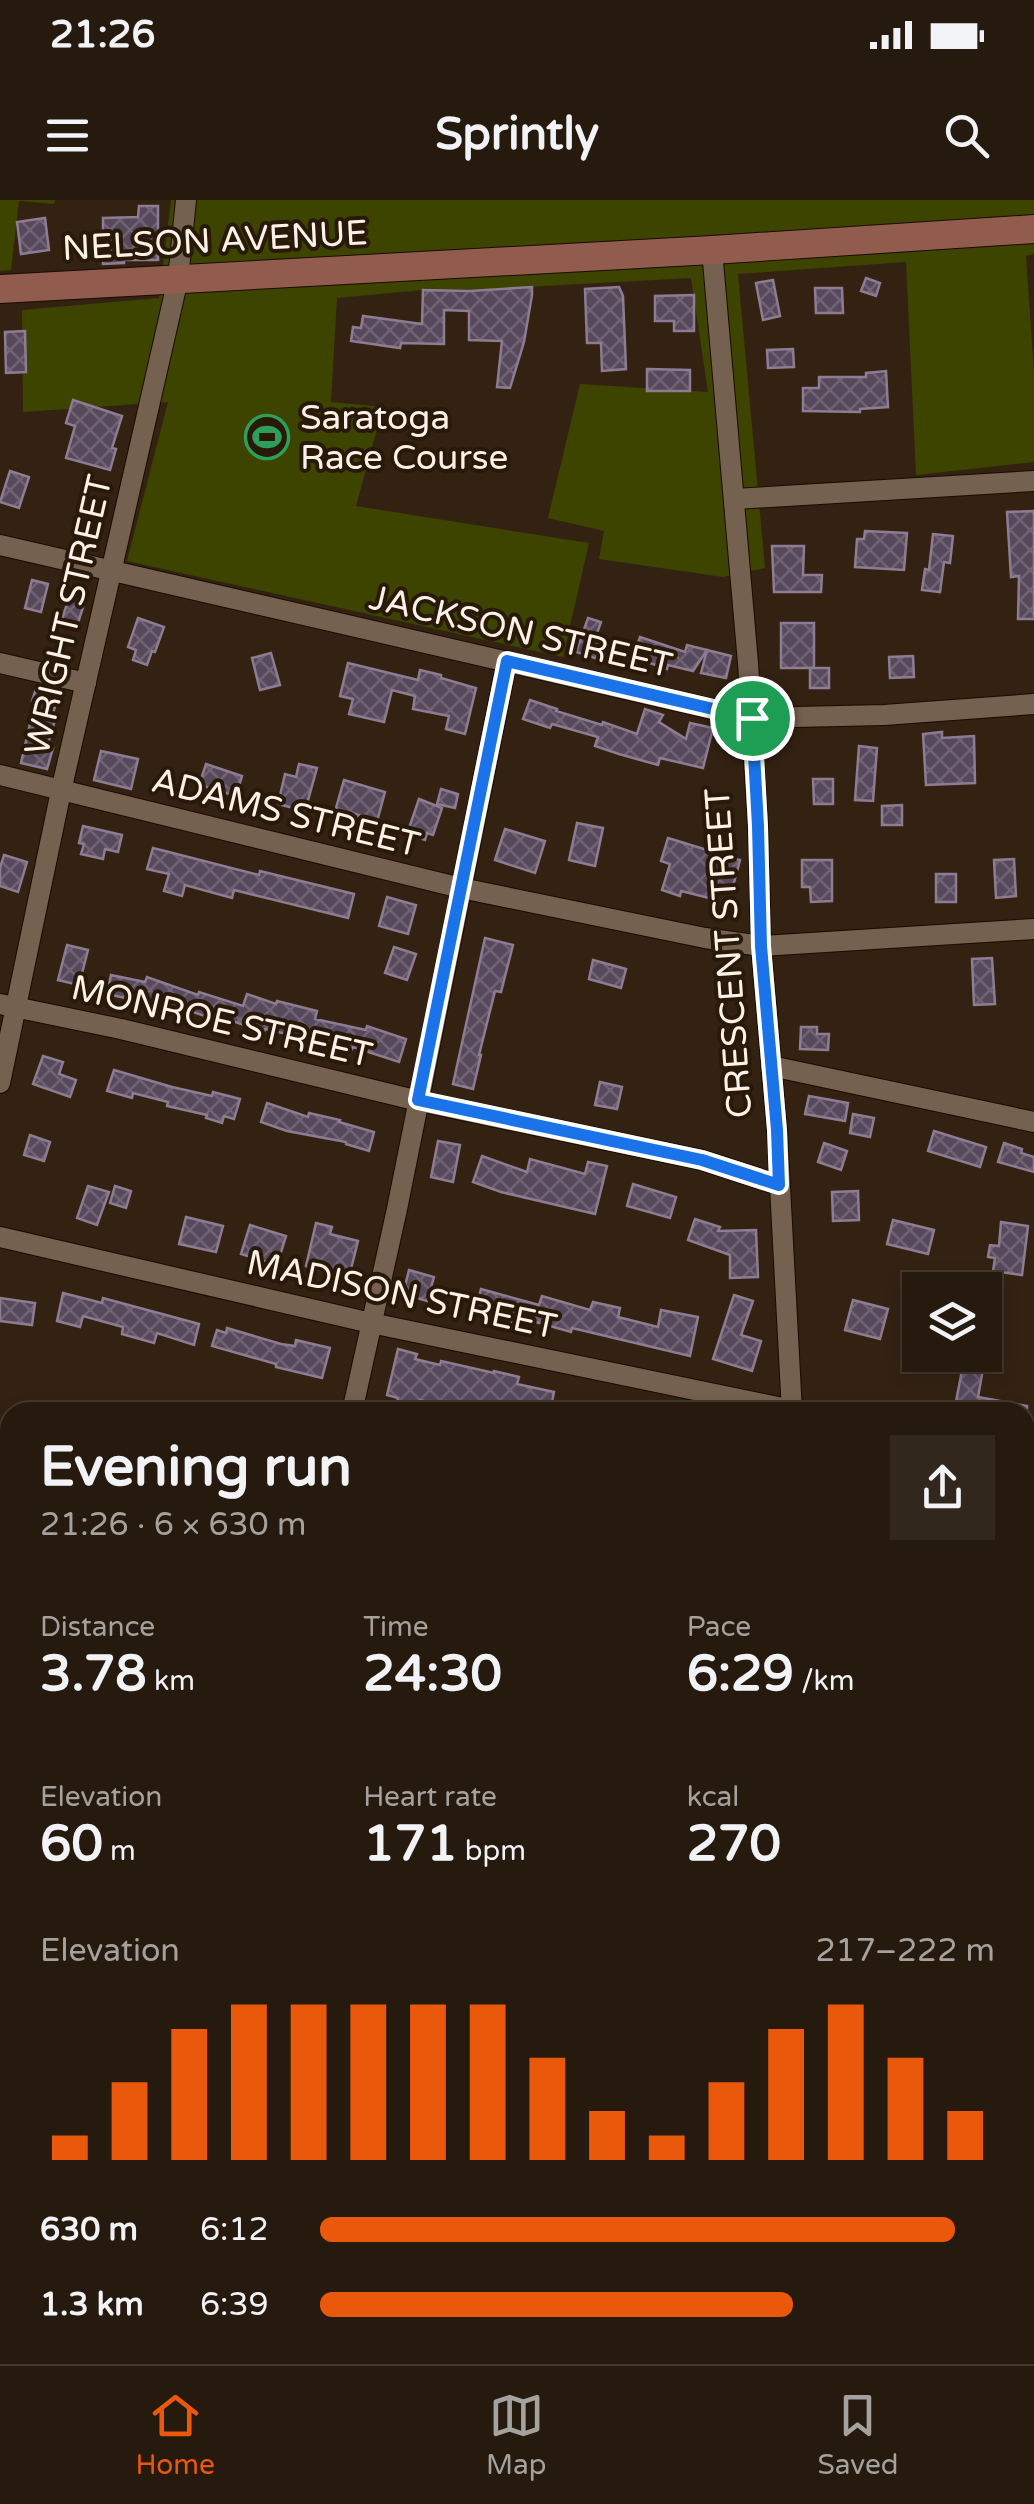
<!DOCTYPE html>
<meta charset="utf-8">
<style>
body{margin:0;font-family:"Varela Round",sans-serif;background:#32271c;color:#f1f3f6;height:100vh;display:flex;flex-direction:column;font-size:38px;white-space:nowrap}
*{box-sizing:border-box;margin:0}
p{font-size:32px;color:#a4a19e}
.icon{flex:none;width:55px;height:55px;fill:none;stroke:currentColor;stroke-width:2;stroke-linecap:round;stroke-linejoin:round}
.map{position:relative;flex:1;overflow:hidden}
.drawer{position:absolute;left:0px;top:1202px;width:1035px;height:962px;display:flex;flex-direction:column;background:#261a0e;border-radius:30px 30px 0 0;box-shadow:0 5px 15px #0003,0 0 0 2px #42382e}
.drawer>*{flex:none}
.tools{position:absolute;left:902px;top:1072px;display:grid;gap:20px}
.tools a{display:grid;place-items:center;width:100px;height:100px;border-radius:0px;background:#261a0e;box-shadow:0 5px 15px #0003,0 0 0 2px #42382e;font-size:50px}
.pin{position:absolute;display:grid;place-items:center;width:85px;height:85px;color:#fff;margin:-42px;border:5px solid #fff;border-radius:50%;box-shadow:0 2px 10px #0007}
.round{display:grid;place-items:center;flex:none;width:105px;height:105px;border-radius:0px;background:#32271c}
.summary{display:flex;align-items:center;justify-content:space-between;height:170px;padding:0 40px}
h1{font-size:55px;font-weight:700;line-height:75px}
.figures{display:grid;grid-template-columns:repeat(3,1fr);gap:15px;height:170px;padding:10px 40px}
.figures div{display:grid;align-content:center}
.figures b{font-size:50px;font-weight:700}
.figures small{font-size:28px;font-weight:400}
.figures p{font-size:28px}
.chart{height:280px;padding:20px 40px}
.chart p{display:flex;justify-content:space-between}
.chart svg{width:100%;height:180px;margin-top:10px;stroke:#ea580c;stroke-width:6}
ul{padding:0 40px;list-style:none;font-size:32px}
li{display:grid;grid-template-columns:160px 120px 1fr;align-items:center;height:75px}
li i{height:25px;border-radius:12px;background:#ea580c}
.status{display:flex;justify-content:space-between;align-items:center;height:70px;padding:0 50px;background:#261a0e;direction:ltr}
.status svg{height:28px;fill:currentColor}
header{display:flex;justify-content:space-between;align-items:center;height:130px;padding:0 40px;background:#261a0e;font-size:45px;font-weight:700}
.tab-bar{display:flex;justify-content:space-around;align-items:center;height:140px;border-top:2px solid #42382e;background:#261a0e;font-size:28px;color:#a4a19e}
.tab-bar a{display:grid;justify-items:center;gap:5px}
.tab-bar .active{color:#ea580c}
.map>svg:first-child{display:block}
</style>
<div class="status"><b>21:26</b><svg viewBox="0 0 49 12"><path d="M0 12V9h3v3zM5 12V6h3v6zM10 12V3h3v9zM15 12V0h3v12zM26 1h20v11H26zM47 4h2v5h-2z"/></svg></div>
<header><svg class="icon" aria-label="menu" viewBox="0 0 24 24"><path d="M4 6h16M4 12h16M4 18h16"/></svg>Sprintly<svg class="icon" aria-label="search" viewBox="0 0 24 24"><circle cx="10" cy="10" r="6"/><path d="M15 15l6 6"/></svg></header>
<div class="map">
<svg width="1034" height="2164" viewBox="0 0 1034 2164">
<defs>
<pattern id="cemetery-stones" width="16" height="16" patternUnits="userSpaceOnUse" patternTransform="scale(2.5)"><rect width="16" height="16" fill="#3c4400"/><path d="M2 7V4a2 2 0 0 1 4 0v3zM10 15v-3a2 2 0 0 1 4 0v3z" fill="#595f25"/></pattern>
<pattern id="building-cross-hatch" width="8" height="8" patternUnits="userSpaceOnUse" patternTransform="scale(2.5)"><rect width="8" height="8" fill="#57485c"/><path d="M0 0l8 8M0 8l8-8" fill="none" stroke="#706373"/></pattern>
</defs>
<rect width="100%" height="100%" fill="#332212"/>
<g fill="#3c4400">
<path d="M0,0H55L54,4L19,1L11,70L0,71Z"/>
<path d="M171,0H1034V54L1026,56L1034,173V262L916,275L906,62L738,74L765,368L723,377L599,359L604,331L548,318L580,184L708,192L691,78L492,89L423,90L337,98L331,202L383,207L356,306L589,343L563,457L127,361L168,202L23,212L22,110L159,98Z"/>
</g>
<path fill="url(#cemetery-stones)" d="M0,1899L10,1901V2155H764L762,2164H0Z"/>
<g fill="url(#building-cross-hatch)" stroke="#8d7c92" stroke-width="2.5">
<path d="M139,6H158V60H124V63L103,64V18L138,17Z"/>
<path d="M45,18L49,50L21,54L17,22Z"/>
<path d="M866,78L880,83L876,96L861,91Z"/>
<path d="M773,80L780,116L763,120L756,83Z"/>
<path d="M532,87V95L524,142L510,188L497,187L502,141L469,140V111L444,110V144L401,143L400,148L351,141L353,127L361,128L363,116L422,124L423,90L469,91Z"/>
<path d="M619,87L623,96L626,169L602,171L601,143H587L585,89Z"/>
<path d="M815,88H842L843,113H816Z"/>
<path d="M694,95V131H674V121H655V96Z"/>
<path d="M25,131L26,172L6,173L5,132Z"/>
<path d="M793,149L794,167L768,168L767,150Z"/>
<path d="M647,169L690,170V191H647Z"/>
<path d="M886,171L888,207L860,209V212L803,211V188H819V177H866V173Z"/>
<path d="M73,200L122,216L112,248L116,249L110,270L66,258L75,226L66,223Z"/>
<path d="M10,271L29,277L19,308L0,302Z"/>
<path d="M1034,311V419H1018L1019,376L1011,377L1007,312Z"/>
<path d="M865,331L907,333L904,370L855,367L857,339H864Z"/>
<path d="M933,334L953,336L950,363L944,362L940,392L922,390L925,369L929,370Z"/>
<path d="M772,346H804L803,375H822L821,392H774Z"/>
<path d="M32,380L48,384L41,412L25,408Z"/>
<path d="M72,390L87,395L76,429L60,424Z"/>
<path d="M138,418L164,427L155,452L152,451L147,465L133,460L136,450L128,447Z"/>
<path d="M588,418L601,422L596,436L608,440L601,460L576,452Z"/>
<rect x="781" y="423" width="33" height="45"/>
<path d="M640,437L685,452L687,445L707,450L693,471L668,465L667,469L633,457Z"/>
<path d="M707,450L731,456L726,478L701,473Z"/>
<path d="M271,453L280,485L260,490L252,458Z"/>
<path d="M913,456L914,477L890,478L889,457Z"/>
<path d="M348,463L418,480L420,470L441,475V478L476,488L465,534L446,529L449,516L413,509L415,496L392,490L384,522L349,514L353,499L340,496Z"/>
<rect x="810" y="468" width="19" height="20"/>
<path d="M37,486L60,491L52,516L56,517L47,547L53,548L47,569L21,563L35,502L32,501Z"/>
<path d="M530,500L557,509L556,511L602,525L603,522L637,534L645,509L663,515L659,522L686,539L690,523L713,528L703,568L660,558L658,565L619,554L595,546L598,537L552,524L550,528L523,519Z"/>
<path d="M942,532V538L974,536L975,583L926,585L923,534Z"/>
<path d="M859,546L877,548L873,601L855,600Z"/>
<path d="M101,551L138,559L131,589L94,580Z"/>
<path d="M206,564L242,576L236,596L199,585Z"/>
<path d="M299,564L317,568L305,611L278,604L285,574L296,577Z"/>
<path d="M813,579H833V604H814Z"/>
<path d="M344,580L385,592L376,625L357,620L359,615L336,608Z"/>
<path d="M441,589L458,594L455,608L437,604Z"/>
<path d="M419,599L442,608L433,635L427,633L425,640L407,634Z"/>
<path d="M902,605V625H882V606Z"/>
<path d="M577,623L603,628L595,666L569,660Z"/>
<path d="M83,626L122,635L118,652L105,649L103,659L81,654L84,644L79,643Z"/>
<path d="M505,629L545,641L535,673L495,660Z"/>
<path d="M668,638L740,660L732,690L717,686L713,699L681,691L680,696L662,690L670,664L661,661Z"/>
<path d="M153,648L259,675L260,671L354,694L348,718L234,690L232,698L185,685L182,696L164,691L169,674L147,669Z"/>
<path d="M4,655L27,662L18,692L0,686V668Z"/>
<path d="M1014,659L1016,696L996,698L994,660Z"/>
<path d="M802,660H832V701L811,702L810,687H802Z"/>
<rect x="936" y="674" width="20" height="28"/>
<path d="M387,697L416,705L408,734L379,726Z"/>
<path d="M485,738L513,745L501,792L495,791L479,855H481L473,889L453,884Z"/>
<path d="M67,745L88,750L79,785L58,780Z"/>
<path d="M394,747L416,754L407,780L385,773Z"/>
<path d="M992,758L995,804L974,805L972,759Z"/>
<path d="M593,760L626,769L621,788L589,779Z"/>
<path d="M111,775L145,782L147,777L198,795L199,792L243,806L247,794L276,804L277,801L317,811L315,819L366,830L367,826L406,839L399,862L353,847L352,849L265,829L264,832L221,817L220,821L178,807L176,813L134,798V800L107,794Z"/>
<path d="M801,827H817V834H829L828,850L800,849Z"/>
<path d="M43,856L63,862L59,874L76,880L70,897L33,884Z"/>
<path d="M114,870L172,887L212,896L213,892L240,899L234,919L224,916L222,923L206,918L207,915L167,906L168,902L133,893L132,898L107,891Z"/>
<path d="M600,882L622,887L617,909L595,905Z"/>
<path d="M809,896L848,903L845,921L805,914Z"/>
<path d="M267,903L308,917L309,913L340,920L339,922L374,932L369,951L346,944V942L287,931L261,922Z"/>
<path d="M853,914L874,918L870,937L850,933Z"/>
<path d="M934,931L986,947L980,967L928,951Z"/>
<path d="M30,935L50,942L44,961L24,955Z"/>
<path d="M438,941L460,945L453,982L431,977Z"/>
<path d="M824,943L847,951L841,970L818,962Z"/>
<path d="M1004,943L1022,949L1021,953L1034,957V972L998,962Z"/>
<path d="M482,956L527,972L530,959L585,974L588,962L607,966L595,1014L501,992L473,982Z"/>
<path d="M633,984L676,997L670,1018L627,1006Z"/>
<path d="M88,986L109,992L97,1025L77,1018Z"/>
<path d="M115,986L131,991L126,1008L110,1003Z"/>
<path d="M858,991L859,1020L833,1021L832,992Z"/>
<path d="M186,1017L223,1026L216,1052L179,1044Z"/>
<path d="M695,1019L720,1027L718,1031L756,1030L758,1077L730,1078V1055L688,1040Z"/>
<path d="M893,1020L934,1030L928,1054L887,1044Z"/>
<path d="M1001,1022L1028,1026L1022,1075L993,1071L995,1058L988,1057L990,1045L999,1046Z"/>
<path d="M316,1023L332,1027L330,1034L358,1041L349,1077L306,1066Z"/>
<path d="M250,1025L286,1036L277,1065L241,1054Z"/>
<path d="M409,1070L434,1077L427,1101L403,1094Z"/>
<path d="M481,1089L539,1105L542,1096L590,1110L593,1102L620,1108L618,1117L658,1127L661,1110L698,1117L690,1156L572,1128L571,1132L518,1117L516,1123L475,1112Z"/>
<path d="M63,1093L102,1103L103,1098L199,1124L194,1145L157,1133L154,1143L122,1134L123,1127L83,1116L80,1127L57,1121Z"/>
<path d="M734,1095L753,1101L741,1135L761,1141L752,1171L713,1159Z"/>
<path d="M0,1098L35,1103L32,1125L0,1121Z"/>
<path d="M853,1100L888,1109L880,1139L845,1130Z"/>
<path d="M227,1128L281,1144L295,1146L296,1140L330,1148L322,1178L276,1167V1164L212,1146L217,1130L226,1133Z"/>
<path d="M398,1149L417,1154L415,1159L440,1165L441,1161L494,1173V1171L519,1177L517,1184L554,1192L550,1212H484L485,1209L446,1201L445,1206L420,1200L418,1207L397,1202L398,1198L387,1195Z"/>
<path d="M963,1165L983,1169L978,1197L1027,1206V1212H954Z"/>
</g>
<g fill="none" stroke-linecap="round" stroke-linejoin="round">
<defs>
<g id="lane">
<path d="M1025,1847L1034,1849"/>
<path d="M0,1911L10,1913"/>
<path d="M0,1988L10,1990"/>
<path d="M0,2109L7,2075L10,2076"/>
<path d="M566,2155L567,2164"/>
<path d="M77,2164L79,2155"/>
<path d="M111,2164L113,2155"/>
<path d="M204,2164L206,2155"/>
</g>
<g id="street">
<path d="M712,50L748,463L758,626L761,746L777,930L792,1212"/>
<path d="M735,299L1034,281"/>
<path d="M0,345L751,518L884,515L1034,504"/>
<path d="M0,463L86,483"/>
<path d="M0,575L461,688L705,738L761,746L1034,729"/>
<path d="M0,804L121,829L419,901L702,960L779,985"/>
<path d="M771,866L1034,922"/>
<path d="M0,883L61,591L178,79L186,0"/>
<path d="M0,1037L371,1123L792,1210"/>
<path d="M352,1212L397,1009L507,461"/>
<path d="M0,1269L10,1271"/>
<path d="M1025,1303L1034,1305"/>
<path d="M0,1441L10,1443"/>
<path d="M1025,1488L1034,1490"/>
<path d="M0,1731L10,1738"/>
<path d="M0,1798L10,1800"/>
<path d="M1025,2022L1034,2024"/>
<path d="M891,2155L895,2164"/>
<path d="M778,2164L780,2155"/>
</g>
<g id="secondary">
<path d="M0,89L712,50L1034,29"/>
<path d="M1021,2155L1023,2164"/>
</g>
</defs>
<use href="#lane" stroke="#1a0b00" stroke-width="12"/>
<use href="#street" stroke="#1a0b00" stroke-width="22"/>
<use href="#secondary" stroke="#1a0b00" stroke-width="30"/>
<use href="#lane" stroke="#75614f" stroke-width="10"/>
<use href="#street" stroke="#75614f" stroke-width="20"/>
<use href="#secondary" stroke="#915c4e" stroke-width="28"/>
</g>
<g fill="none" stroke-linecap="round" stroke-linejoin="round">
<defs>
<path id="route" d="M507,461L752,518L758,626L761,746L777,930L779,985L702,960L418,900Z"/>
</defs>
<use href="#route" stroke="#fff" stroke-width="20"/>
<use href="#route" stroke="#1a73e8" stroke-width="12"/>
</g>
<defs>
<symbol id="stadium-ring" viewBox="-11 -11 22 22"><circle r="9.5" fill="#291909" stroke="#2e9e5b" stroke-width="1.5"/><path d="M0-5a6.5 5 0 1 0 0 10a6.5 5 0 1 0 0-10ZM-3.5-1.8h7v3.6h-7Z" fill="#2e9e5b"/></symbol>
</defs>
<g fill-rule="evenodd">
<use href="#stadium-ring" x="242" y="212" width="50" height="50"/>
</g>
<g text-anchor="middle" stroke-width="8" stroke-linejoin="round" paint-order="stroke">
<g font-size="35" fill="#fef1e7" stroke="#291909">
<text transform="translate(215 40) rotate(-3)" y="12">NELSON AVENUE</text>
<text transform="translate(68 415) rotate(-77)" y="12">WRIGHT STREET</text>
<text transform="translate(521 431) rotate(13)" y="12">JACKSON STREET</text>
<text transform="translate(286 612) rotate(14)" y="12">ADAMS STREET</text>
<text transform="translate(728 753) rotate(-94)" y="12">CRESCENT STREET</text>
<text transform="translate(222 821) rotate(13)" y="12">MONROE STREET</text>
<text transform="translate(402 1094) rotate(12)" y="12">MADISON STREET</text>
</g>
<g font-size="35" fill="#fef1e7" stroke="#291909" text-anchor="start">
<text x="300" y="229">Saratoga<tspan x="300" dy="40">Race Course</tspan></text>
</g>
</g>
</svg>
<div class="tools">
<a><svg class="icon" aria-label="layers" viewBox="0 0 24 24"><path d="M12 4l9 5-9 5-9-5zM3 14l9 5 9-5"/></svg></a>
</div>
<div class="pin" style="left:752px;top:518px;background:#1e9e55"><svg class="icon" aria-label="arrive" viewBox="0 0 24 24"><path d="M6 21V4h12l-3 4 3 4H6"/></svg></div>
<section class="drawer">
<div class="summary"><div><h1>Evening run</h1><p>21:26 · 6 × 630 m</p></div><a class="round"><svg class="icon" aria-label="share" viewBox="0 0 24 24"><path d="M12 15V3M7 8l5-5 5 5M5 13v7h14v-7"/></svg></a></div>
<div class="figures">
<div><p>Distance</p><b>3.78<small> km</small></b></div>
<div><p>Time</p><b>24:30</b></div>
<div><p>Pace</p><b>6:29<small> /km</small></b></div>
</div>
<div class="figures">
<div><p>Elevation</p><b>60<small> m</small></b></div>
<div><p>Heart rate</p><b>171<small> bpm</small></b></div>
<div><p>kcal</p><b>270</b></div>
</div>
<div class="chart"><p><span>Elevation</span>217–222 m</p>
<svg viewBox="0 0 160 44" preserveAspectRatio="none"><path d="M5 44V38M15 44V25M25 44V12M35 44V6M45 44V6M55 44V6M65 44V6M75 44V6M85 44V19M95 44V32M105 44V38M115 44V25M125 44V12M135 44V6M145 44V19M155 44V32"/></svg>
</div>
<ul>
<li><b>630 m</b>6:12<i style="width:94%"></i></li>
<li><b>1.3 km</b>6:39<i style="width:70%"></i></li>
</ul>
</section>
</div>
<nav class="tab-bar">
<a class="active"><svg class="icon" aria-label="home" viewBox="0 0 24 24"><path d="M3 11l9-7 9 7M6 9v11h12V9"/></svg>Home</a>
<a><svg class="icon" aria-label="map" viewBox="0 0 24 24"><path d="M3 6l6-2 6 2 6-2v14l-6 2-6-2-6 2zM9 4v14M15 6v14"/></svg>Map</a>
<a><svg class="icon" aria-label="saved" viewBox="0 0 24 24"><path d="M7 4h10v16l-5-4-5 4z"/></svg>Saved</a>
</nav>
